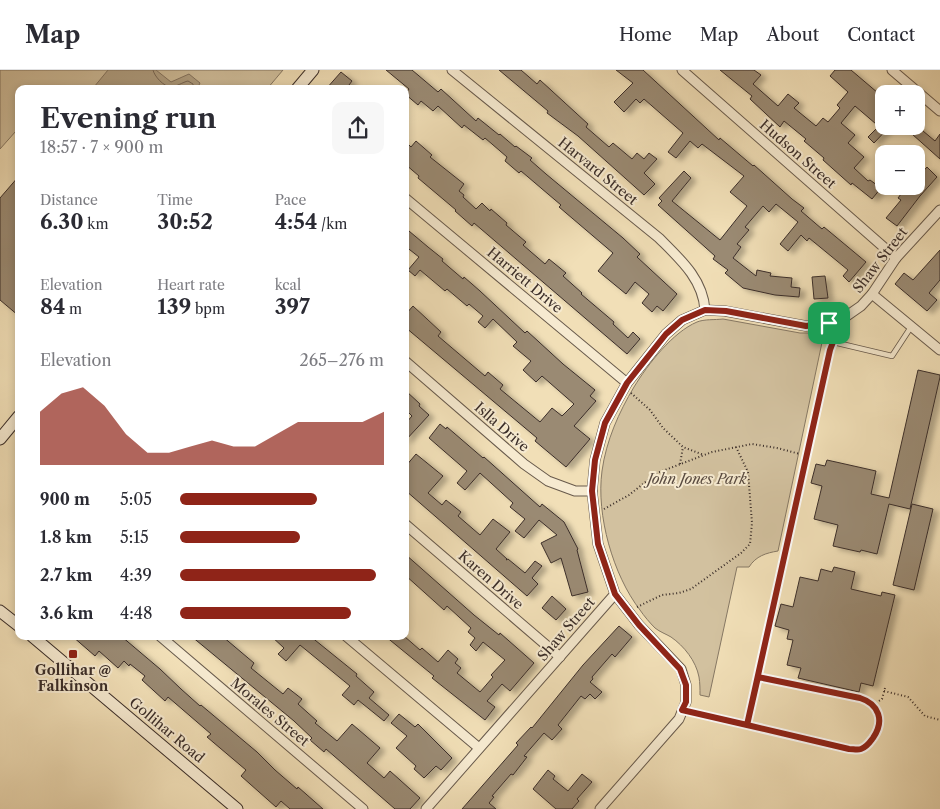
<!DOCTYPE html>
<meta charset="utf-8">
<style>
body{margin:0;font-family:"Libre Caslon Text",serif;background:#f7f7f7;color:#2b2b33;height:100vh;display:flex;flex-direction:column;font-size:19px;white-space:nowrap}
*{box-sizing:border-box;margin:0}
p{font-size:16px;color:#7c7c81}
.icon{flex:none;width:28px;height:28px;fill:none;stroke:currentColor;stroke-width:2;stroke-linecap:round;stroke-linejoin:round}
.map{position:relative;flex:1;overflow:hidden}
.side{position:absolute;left:15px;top:15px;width:394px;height:555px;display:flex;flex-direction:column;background:#fff;border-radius:10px;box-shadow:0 2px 8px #0003}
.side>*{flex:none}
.tools{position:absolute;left:875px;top:15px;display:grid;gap:10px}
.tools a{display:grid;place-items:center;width:50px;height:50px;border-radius:10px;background:#fff;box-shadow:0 2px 8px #0003;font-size:25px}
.pin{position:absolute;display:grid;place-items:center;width:42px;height:42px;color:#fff;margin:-21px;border-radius:10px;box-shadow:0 2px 8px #0006}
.round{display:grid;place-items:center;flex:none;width:52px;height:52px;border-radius:10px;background:#f7f7f7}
.overview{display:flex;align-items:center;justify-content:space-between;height:85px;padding:0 25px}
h1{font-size:28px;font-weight:700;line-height:38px}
.metrics{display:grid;grid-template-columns:repeat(3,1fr);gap:8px;height:85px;padding:5px 25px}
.metrics div{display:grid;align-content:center}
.metrics b{font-size:21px;font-weight:700}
.metrics small{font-size:14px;font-weight:400}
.metrics p{font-size:14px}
.chart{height:140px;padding:10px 25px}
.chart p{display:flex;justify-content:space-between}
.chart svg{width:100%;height:90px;margin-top:5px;fill:#8f2418;opacity:.7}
ul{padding:0 25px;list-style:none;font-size:16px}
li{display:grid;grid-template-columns:80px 60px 1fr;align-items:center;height:38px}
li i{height:12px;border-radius:6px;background:#8f2418}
header{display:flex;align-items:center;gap:30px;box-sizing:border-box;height:70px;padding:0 25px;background:#fff;border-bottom:1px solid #e1e1e2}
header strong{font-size:24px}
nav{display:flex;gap:28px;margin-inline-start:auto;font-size:18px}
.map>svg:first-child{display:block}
</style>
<header>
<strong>Map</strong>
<nav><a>Home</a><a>Map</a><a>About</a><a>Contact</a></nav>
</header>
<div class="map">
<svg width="940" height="739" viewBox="0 0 940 739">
<defs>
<filter id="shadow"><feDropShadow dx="5.5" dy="3" stdDeviation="2.5" flood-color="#0004"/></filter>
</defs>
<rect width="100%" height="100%" fill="#f1dfb7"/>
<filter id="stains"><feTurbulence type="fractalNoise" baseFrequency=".004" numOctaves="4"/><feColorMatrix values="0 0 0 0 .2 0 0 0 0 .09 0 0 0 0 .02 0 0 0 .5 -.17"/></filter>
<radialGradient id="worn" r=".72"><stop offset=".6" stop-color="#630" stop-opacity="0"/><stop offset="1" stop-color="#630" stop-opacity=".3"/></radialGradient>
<g fill="#d2c19f" stroke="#867864">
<path d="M0,0H283L267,19H19V63L16,61L0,79Z"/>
<path d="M723,249L800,263H824L778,481C766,483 756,486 749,497H737L709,627L700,625C700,619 700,613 699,607C696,591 684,576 671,567C666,564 660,562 655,558C650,553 644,546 640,540C613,505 596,445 602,401C606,371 619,342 634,317C648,294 673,262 697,252C704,249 715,250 723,249Z"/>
</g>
<path fill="#b3a387" stroke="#837461" d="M108,0H156L171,12L189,4L200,13L197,19H127L123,15L120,19H96L94,17Z"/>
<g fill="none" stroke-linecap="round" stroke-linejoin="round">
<path stroke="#776858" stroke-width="1" d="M153,0C154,6 164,17 171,17C176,17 183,12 188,11L193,14V19"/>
</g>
<g fill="#9a8a73" stroke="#3b2e29" filter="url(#shadow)">
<path d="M386,0H412L438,22L441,19L476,51L478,48L499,65L500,64L515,77L516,76L532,88L530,90L546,104L623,168L640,184L637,187L677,224L663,241L657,236L652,242L642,233L649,224L635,212L626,224L598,201L613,183L559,137L561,135L548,124L521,101L519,103L505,91L507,87L485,68L483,70L464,55L462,58L438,36L433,41L421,31L418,35L405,24L409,19Z"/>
<path d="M499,0H521L537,14L540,10L588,54L586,57L609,77L613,73L632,89L637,83L644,89L649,83L657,89L644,103L655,114L644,125L578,66L547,43L548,41Z"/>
<path d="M616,0H643L719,70L720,68L753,96L754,95L792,129L804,138L801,141L822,159L824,157L866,192L849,212L843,206L848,200L809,168L807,171L801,165L788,181L780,174L798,152L776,134L769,142L763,136L745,157L749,160L737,174L741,177L733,188L756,206L757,200L771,203L770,206L792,208L791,217L800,218L799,227L775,225L743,218L725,203L728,200L713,189L715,186L658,135L662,131L659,128L684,101L691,108L672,131L720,170L747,136L730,122L744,106L702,74L698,78L690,71L676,88L668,82L683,63L644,29L640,33L636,29L624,42L614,32L633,13Z"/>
<path d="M720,0H754L761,5L753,14L778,36L788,24L799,33L794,38L816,56L823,48L828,52L840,38L837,35L848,22L830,6L835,0H851L878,23L884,16V45L876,54L855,36L841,53L855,65L848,73L864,87L854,98L868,111L870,110L881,118L872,129L852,113L851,115L823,90L824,88L804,71L806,69L784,51L780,57L750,29L752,26Z"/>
<path d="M341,2L352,11L346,19H326Z"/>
<path d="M879,56H890L874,73L868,67Z"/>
<path d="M903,56H917L935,71L940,64V89Z"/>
<path d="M405,71L411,77L416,71L432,85L430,87L464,114L459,121L464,125L463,127L476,139L482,133L490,141L491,139L507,153L506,155L526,172L523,175L545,194L549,189L566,203L563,206L582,223L581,224L614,252L613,254L628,268L633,262L640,269L627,284L474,153L472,156L455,141L456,140L418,108L419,106L405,94Z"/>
<path d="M927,97L937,107L920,126L897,156L886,148L901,130L898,128L907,116H916V109Z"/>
<path d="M19,106V246L0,230V128Z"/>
<path d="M409,161L428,177L443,189L442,191L463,209L464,207L480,221L525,263L527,261L563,294L595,320L590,326L596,331L574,356L590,369L566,397L535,371L537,368L405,257V245L413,236L441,262L438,266L485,306L488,302L503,315L500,319L540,352L552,338L562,346L574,334L542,306L536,312L523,300L531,291L513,276L517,272L493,249L485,258L478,252L483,246L469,234L467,236L447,219L445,221L420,200L415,206L408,200L419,187L405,176V166Z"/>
<path d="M940,180V210L929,223L937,230L927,241L895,214L904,203L913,210Z"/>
<path d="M825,206L828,228L814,229L812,207Z"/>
<path d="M918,300L940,305V307L910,439L889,434L877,484L861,480L860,482L833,476L838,455L814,449L822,416L811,413L816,394L825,396L827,390L876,401L871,424L889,428Z"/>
<path d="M405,320L420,334L419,336L429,345L405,371V354L412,346L405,339Z"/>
<path d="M440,354L446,359L447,357L483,388L484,387L540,437L542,434L564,452L578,479L577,480L588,522L572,526L561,488L551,493L541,473L557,465L539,450L524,468L515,461L525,449L510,437L513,433L480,403L465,420L457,413L467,401L429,368Z"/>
<path d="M416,384L443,406L428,423L442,435L446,430L461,442L458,446L480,465L493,449L510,462L496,479L507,489L506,490L508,489L525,503L535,491L542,496L532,508L538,514L527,526L405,420V397Z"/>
<path d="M912,434L933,439L914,520L893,515Z"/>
<path d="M405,484L474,545L499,565L500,563L534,593L510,621L502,614L487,631L495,637L485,650L432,608L434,606L385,566H404L420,580L422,578L438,592L448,580L458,589L455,593L461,598L457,603L480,622L493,607L491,605L505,590L483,572L476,581L470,575L475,568L468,562L471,558L447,536L444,540L405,505Z"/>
<path d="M834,497L855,502L851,519L881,526L882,522L895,525L873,616L861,613L859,622L798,608L801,598L787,595L793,570L787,569L789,560L775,556L781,534L793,537L800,507L818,511L821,499L832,502Z"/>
<path d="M552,526L566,539L556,550L542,538Z"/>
<path d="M619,556L632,567L615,587L612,584L592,607L593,609L590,612L602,622L595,629L590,624L585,629L581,626L558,655L562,659L552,670L544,663L524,686L527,687L513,705L511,704L492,726L494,727L489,733L496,739H462L518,675L516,673L531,657L532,658L583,595Z"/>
<path d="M72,566H121L160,599L181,619L200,636L201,635L257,682L275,700L297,719L298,717L323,739H290L281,731L276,737L241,706L246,700L207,667L211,664L168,627L165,631L142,610L145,606L130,594L129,596L124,591L118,598L99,581L95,586Z"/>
<path d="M191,566H222L254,593L251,598L283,624L288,618L302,629L298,634L317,651L315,653L337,671L352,654L380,678L367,693L384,708L390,701L420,728L410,739H395L326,679L324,682L310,670L312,668L294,651Z"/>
<path d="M271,566H310L357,604L356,606L374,622L369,628L389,645L384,651L358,630L354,635L342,625L350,616L300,575L286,591L278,584L284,578Z"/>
<path d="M399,644L415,657L418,654L452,688L441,700L436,696L424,708L414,699L416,696L396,678L407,666L391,653Z"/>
<path d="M548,700L555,706L553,709L568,721L582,704L592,712L577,729L579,731L572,739H556L533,719Z"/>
</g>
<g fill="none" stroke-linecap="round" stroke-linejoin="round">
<defs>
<g id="lane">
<path d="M829,253L833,272L892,286L911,257"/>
<path d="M682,640L849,679C853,679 858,680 861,679C871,676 880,658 879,649C878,642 874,637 870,631L758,607"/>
<path d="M747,655L833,272"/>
</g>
<g id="street">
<path d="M452,0L659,168C680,189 703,209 705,240"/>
<path d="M682,0L896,188"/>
<path d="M892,0L940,41"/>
<path d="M405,128L627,313"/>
<path d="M872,224L940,280"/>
<path d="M405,291L524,394L548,411L575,421H592"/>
<path d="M405,454L560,587"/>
<path d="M160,566L363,739"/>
<path d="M346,566L479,678"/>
<path d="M426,739L615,524L598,474L592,421L595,390L605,353L627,313L666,264L682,250L705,240L725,241L806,256L838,252L861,236L872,224L896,188L940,140"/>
<path d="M600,739L679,649L686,632V615L681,599L639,555L615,524"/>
</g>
<g id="secondary">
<path d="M297,19L313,0"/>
<path d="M0,369L19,346"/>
<path d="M0,541L19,556"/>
<path d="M32,566L237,739"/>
</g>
</defs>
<use href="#lane" stroke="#685a4c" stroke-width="6"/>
<use href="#street" stroke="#685a4c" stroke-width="11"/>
<use href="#secondary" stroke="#3b2e29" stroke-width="13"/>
<g stroke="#3b2e29" stroke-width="2" stroke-dasharray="1 2.5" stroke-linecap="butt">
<path d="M631,323L650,340L663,358L683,377L704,385"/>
<path d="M680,394L683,377"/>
<path d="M604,439L629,425L657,403L712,382L752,374L777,378L800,384"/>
<path d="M637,537L662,525L679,523L691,519L741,483L750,474L752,453L748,402L736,377"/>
<path d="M884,621L908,627L925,646L940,650"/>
<path d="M879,631L882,629L885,618"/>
</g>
<use href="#lane" stroke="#f6ead0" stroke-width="4.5"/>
<use href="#street" stroke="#f6ead0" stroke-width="9"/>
<use href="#secondary" stroke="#f6ead0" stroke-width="11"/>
</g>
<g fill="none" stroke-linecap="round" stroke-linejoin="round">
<defs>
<path id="route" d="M829,253L806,256L726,241L705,240L682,250L666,264L627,313L605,353L595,390L592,421L598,474L615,524L639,555L680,599L686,615V632L682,640L747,655L758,607L860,628C879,634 885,651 873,668C870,672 867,677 861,679C858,680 853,679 849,679L747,655L830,280L833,272L829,253"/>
</defs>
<use href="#route" stroke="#fff" stroke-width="10"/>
<use href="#route" stroke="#8f2418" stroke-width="6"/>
</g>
<rect fill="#8f2418" stroke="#f6ead0" stroke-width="2" x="68" y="579" width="10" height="10" rx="2.5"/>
<g text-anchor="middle" stroke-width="4" stroke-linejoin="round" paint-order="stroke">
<g font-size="14" fill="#3b2e29" stroke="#f6ead0">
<text transform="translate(798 84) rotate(41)" y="5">Hudson Street</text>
<text transform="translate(598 101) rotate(39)" y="5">Harvard Street</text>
<text transform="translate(880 190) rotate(-52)" y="5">Shaw Street</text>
<text transform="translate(525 210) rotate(40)" y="5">Harriett Drive</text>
<text transform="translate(502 357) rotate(41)" y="5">Islla Drive</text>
<text transform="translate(491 510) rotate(41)" y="5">Karen Drive</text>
<text transform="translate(566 559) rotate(-49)" y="5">Shaw Street</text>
<text transform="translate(270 642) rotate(40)" y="5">Morales Street</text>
<text transform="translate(167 660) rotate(40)" y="5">Gollihar Road</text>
</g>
<g font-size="14" font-style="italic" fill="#594b41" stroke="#f6ead0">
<text x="697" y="414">John Jones Park</text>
</g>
<g font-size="14" font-weight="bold" fill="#3b2e29" stroke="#f6ead0">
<text x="73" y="605">Gollihar @<tspan x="73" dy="16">Falkinson</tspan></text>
</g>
</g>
<rect width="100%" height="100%" filter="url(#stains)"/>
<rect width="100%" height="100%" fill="url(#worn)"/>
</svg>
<div class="tools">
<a>+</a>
<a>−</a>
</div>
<div class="pin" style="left:829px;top:253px;background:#1e9e55"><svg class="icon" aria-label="arrive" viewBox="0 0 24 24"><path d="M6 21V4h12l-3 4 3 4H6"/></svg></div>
<section class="side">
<div class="overview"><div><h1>Evening run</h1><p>18:57 · 7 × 900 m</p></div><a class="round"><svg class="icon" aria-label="share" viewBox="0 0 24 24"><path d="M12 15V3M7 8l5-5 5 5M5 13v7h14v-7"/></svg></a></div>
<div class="metrics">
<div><p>Distance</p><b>6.30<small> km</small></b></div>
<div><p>Time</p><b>30:52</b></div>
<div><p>Pace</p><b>4:54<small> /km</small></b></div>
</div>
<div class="metrics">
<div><p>Elevation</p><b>84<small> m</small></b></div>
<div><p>Heart rate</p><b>139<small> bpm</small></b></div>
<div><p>kcal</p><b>397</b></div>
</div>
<div class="chart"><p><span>Elevation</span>265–276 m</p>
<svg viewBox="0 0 160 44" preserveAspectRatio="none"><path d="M0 44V18L10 9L20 6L30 15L40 29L50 38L60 38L70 35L80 32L90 35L100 35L110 29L120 23L130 23L140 23L150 23L160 18V44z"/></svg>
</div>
<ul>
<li><b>900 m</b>5:05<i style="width:67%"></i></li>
<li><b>1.8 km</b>5:15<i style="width:59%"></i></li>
<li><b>2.7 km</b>4:39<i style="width:96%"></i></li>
<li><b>3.6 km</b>4:48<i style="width:84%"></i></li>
</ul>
</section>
</div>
